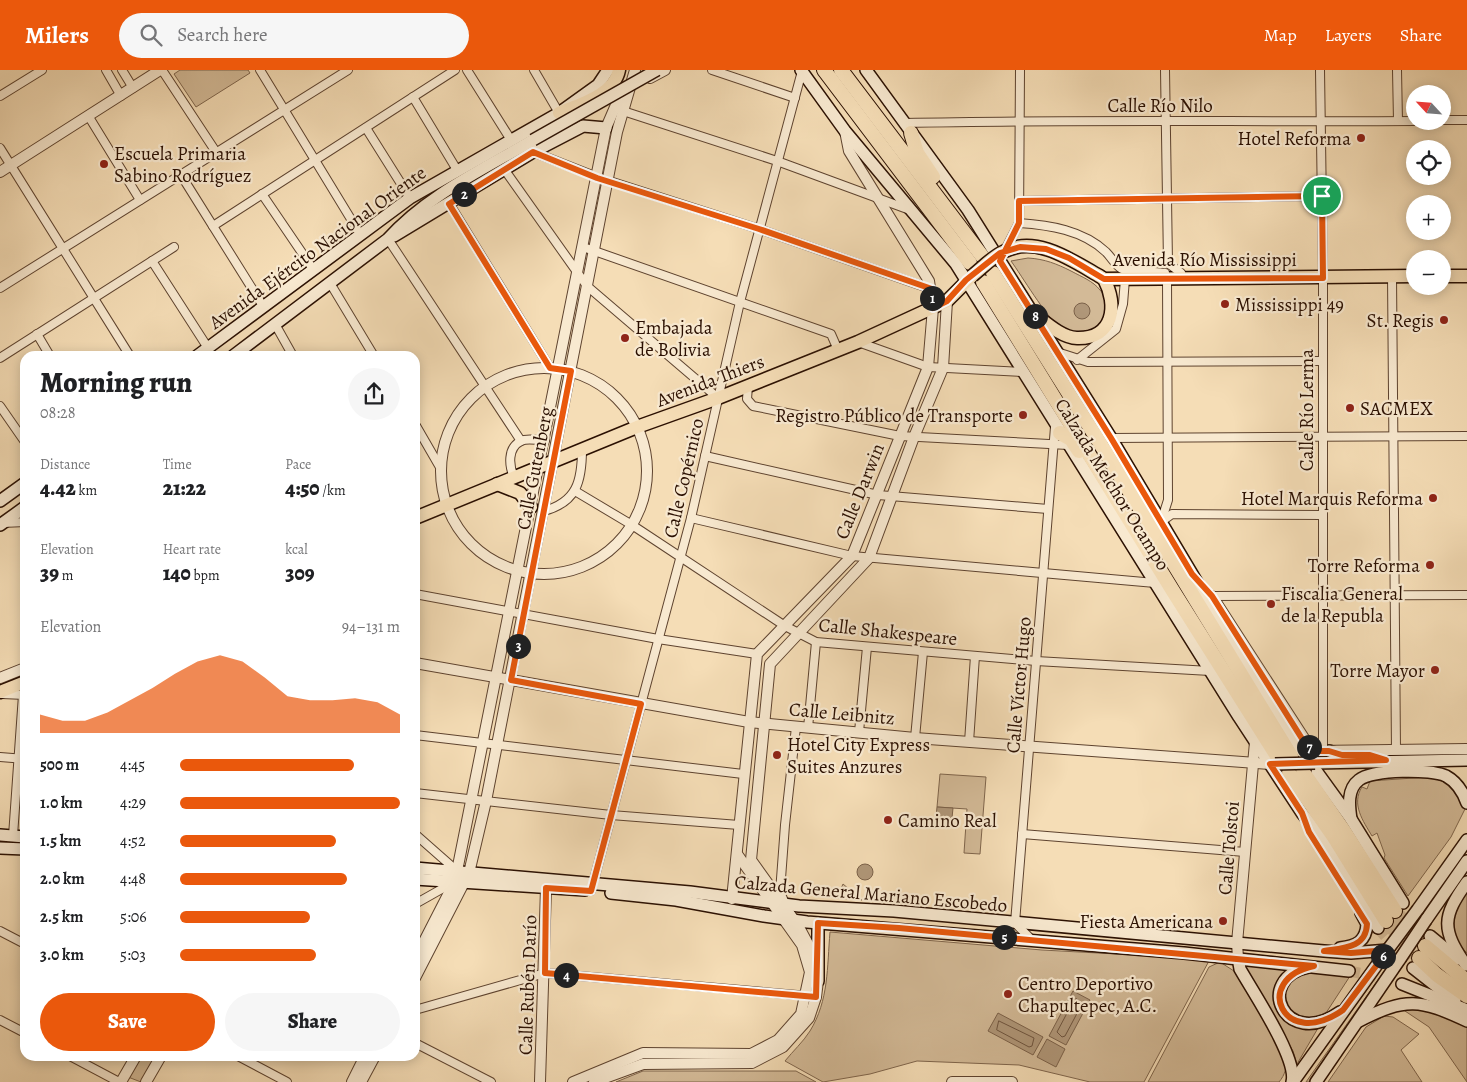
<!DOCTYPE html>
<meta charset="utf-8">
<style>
body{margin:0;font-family:Alegreya,serif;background:#f6f6f6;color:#202124;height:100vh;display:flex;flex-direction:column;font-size:19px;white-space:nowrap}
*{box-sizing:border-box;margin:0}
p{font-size:16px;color:#757577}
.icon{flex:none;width:28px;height:28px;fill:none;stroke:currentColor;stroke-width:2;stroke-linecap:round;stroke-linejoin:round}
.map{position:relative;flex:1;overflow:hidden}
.details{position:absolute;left:20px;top:281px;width:400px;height:710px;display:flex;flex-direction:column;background:#fff;border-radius:15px;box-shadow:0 2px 12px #0003}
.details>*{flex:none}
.needle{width:32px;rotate:296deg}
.fabs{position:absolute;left:1406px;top:15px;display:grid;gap:10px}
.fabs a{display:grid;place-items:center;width:45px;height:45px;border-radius:50%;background:#fff;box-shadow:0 2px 12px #0003;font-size:25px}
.pin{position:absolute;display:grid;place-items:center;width:42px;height:42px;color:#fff;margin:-21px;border:2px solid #fff;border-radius:50%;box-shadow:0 1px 5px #0007}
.km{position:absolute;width:25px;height:25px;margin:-12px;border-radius:50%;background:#222;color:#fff;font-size:14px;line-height:25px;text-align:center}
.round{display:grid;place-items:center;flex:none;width:52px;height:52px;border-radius:26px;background:#f6f6f6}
.overview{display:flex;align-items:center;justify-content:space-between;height:85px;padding:0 20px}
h1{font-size:28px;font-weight:800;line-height:38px}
.metrics{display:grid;grid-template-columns:repeat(3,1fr);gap:8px;height:85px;padding:5px 20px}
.metrics div{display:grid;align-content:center}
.metrics b{font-size:21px;font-weight:800}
.metrics small{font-size:14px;font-weight:400}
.metrics p{font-size:14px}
.chart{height:140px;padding:10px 20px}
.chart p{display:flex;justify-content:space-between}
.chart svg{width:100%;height:90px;margin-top:5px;fill:#ea580c;opacity:.7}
.button{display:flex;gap:10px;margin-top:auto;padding:10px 20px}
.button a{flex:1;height:58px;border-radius:30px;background:#ea580c;color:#fff;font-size:20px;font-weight:800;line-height:58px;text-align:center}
.button a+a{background:#f6f6f6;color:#202124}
ul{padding:0 20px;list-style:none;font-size:16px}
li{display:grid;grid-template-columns:80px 60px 1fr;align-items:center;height:38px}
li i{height:12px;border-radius:6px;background:#ea580c}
header{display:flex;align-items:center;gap:30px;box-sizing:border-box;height:70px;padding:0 25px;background:#ea580c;color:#fff}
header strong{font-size:24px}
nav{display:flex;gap:28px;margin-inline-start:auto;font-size:18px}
.search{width:350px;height:45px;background:#f6f6f6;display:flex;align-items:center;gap:12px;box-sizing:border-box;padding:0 18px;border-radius:28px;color:#757577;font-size:19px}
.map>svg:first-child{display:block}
</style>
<header>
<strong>Milers</strong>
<div class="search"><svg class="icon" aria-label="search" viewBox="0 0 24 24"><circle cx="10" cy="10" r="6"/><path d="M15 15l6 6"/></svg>Search here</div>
<nav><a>Map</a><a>Layers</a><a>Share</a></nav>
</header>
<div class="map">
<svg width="1467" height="1012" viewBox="0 0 1467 1012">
<rect width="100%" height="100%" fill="#f5ddb6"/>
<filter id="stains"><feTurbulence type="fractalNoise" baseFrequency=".004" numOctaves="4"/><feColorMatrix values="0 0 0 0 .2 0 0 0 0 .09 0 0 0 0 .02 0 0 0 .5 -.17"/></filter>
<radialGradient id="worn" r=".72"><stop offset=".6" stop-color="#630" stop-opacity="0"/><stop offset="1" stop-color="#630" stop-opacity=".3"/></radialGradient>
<g fill="#d3ba97" stroke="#7f654c">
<path d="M180,0H248L250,3L196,37L174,4Z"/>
<path d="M1028,188C1045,189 1057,194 1071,201C1082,207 1093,211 1100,220C1124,246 1087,278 1059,256C1046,247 1022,206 1011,191Z"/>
<path d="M940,704L986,707L980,784L964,783L967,739L937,737Z"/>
<path d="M1428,707C1447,711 1461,719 1465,739L1451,767L1408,826L1384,788L1385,785L1377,763L1372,766C1363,751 1351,734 1362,717L1367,719L1370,711Z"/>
<path d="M843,814L862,830L837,828Z"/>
<path d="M1467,818V883C1446,863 1454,839 1467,818Z"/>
<path d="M830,862L1042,880L1210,889L1144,1012H1090L1019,995L917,991L870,1004L823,1012L785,991C793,981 803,972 810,961C829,930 827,897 830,862Z"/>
<path d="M1404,873L1310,1012H1306Z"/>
<path d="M1220,892L1234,901L1287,988C1287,997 1285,1005 1279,1012H1148L1209,897Z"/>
<path d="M1245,894L1296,897L1278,938L1321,953L1297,994L1293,981L1244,899Z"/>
<path d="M1305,902L1352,903L1326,943L1315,950L1290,944L1283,924L1289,912Z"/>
<path d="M1399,937L1440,942L1467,957V1012L1429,957Z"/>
<path d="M1384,946L1393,947L1419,964L1401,980L1422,1012H1328L1366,957Z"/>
<path d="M140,986H156L141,1012L128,1007Z"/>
<path d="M643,1001H796L816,1012H616Z"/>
</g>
<g fill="#b09779" stroke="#7b6149">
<circle cx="1082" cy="241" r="8"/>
<path d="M937,737L953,738L952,748L936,747Z"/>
<circle cx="865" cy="802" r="8"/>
<path d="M1073,921L1090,930L1066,975L1049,966Z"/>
<path d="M998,943L1043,967L1033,985L988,961Z"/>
<path d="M1047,969L1065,979L1056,997L1037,987Z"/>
</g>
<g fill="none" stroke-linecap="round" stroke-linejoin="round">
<g stroke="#6e543e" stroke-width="1">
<path d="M1077,929L1082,934L1065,966L1062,967L1057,962L1074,930Z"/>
<path d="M999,951L1034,968L1032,976L1029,977L997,960Z"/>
</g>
<g stroke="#d7be9b" stroke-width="11" stroke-dasharray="11 5.5" stroke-linecap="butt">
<path d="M1378,858L1413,898"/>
<path d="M1349,901L1386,908L1402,914"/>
</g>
<g stroke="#d7be9b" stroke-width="14" stroke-dasharray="14 7" stroke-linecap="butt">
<path d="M1395,841L1425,876"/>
<path d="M1386,851L1419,888"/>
</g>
<defs>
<g id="minor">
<path d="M106,0L121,26"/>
<path d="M122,0L133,18"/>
<path d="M162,0L216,82"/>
<path d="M260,0L360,164"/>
<path d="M467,0L511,70"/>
<path d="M534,0L559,43"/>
<path d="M712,0L795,28"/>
<path d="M1165,0L1168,193L1181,203"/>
<path d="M1320,0L1323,207V681"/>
<path d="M1397,0L1398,51"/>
<path d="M0,26L42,0"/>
<path d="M413,27L457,100"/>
<path d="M623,41L777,91L910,140"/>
<path d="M89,47L140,130"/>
<path d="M1442,50H1467"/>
<path d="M904,53C1074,49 1245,52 1415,51"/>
<path d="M366,58L410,128"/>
<path d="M0,78L130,286"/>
<path d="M533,82L597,107L759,159L931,219"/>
<path d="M504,99L587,216L718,328"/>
<path d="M181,105L263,236"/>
<path d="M262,124L313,199"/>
<path d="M1019,131L1322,126"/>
<path d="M449,133L550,298"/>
<path d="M1019,153C1049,155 1083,160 1106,182C1112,188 1115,195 1122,199L1165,203"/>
<path d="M213,156L455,0"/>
<path d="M388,169L521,371"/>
<path d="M583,177L831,264L838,280"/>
<path d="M1005,180L1019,153L1020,0"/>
<path d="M152,191L208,278"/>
<path d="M1392,206L1396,680"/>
<path d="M330,213L374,286"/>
<path d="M0,218L348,0"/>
<path d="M275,254L293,286"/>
<path d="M37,264L50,286"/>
<path d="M858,272L928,297L1023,302"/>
<path d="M1057,282L1088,292L1322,291"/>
<path d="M0,288L174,177"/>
<path d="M1077,290L1116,259L1123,234L1125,209"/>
<path d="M748,316L747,329L753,336L900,366L1068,375"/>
<path d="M0,336L25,372"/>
<path d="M415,354L441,399"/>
<path d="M1111,368L1467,366"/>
<path d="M705,386L878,425L1048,439"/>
<path d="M514,407C509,396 507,378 521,371C527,368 538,370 545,371"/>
<path d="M575,421L632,455L785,556L816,572L1036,591L1210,601"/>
<path d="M544,441C577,432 582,411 582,379"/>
<path d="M691,448L852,486L1155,513"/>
<path d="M1161,452L1168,430L1167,209"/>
<path d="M1161,452L1172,444L1323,445"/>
<path d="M3,453L25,452"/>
<path d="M415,524L658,569L757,584"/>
<path d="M1212,526L1467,525"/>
<path d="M2,624L25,625"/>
<path d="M808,658L816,572"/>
<path d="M859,662L867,577"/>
<path d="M415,665L743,704"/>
<path d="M915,668L923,582"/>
<path d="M969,672L975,586"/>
<path d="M0,687L25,689"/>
<path d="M415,723L611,745L739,755"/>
<path d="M415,764L457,801"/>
<path d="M1022,764L1245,782"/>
<path d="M13,766L23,625"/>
<path d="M591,821L691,448L740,232L802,1"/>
<path d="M784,831L780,822L785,755L796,657"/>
<path d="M415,834L454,812"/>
<path d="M0,861L25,874"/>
<path d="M1032,870L1015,853L1055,357"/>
<path d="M415,940L545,903L809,926"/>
<path d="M0,950L25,963"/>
<path d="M415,973L491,1012"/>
<path d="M70,986L119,1012"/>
<path d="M238,986L287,1012"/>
</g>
<g id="tertiary">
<path d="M650,8L665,0"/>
<path d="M0,102L160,0"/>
<circle cx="544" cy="401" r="103"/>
<path d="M1212,526L1311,679L1315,681L1467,679"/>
<path d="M415,593L749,652L915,668L1270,694"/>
<path d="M0,608L25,598"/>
<path d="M732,829L757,584L852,486L928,297L933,238L929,211L849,81L845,61"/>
<path d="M1238,888L1237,873L1255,672"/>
<path d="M415,889L455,811L606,58L622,21"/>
<path d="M415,908L469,803L486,731L617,62L635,0"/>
<path d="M121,1012L136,986"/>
<path d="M146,1012L161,986"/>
<path d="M352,1012L365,986"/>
<path d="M361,1012L375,986"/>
<path d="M540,1012L546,818"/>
<path d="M573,1012L643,983L751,984L778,970L801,944L810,902L802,875L737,784"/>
<path d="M594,1012L643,994L752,993L783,977L809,948L816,927L818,911L814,885L799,857L751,790L770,594L869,488L914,367L943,298L947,231"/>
<path d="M952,1012H1012"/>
</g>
<g id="secondary">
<path d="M801,0L845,61L956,194L1239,647L1302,743L1315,759L1378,858"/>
<path d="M866,0L968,140L1111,368L1207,529L1305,686"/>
<path d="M394,166L533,82L583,56L606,58"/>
<path d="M197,286L410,128L559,43L598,15L608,0"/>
<path d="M233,286L388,169C426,126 484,99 533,70"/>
<path d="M0,431L25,413"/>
<path d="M0,455L25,437"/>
<path d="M1329,681L1342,685H1355"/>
<path d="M1315,693L1467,690"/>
<path d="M1317,702L1351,749L1403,833"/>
<path d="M1351,749C1349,736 1347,719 1359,710C1372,699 1432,699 1446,706C1457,712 1463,722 1467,733"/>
<path d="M0,765L25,767"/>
<path d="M0,778L25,779"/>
<path d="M415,798L690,822L799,836L894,841L1324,881L1351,883L1388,880"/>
<path d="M415,809L585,820"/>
<path d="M611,823L676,830L764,846L807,852L1184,883L1349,901"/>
<path d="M1418,839L1467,770"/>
<path d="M1426,850L1467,791"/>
<path d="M818,853V911"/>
<path d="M1430,866L1458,889"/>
<path d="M1340,878C1356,876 1366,872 1367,854L1361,843"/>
<path d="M1238,888L1240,899C1253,922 1298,989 1292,1012"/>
<path d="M1466,895C1441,859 1442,847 1467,812"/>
<path d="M1309,897C1253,908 1284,981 1340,942"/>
<path d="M1413,898L1455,931"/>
<path d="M1402,914L1467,940"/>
<path d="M1359,951C1406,927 1420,929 1467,951"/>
<path d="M1293,1012L1389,878"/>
<path d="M1316,1012L1400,889"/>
</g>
<g id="primary">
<path d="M559,43C580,34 614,25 619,0"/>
<path d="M1442,206H1467"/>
<path d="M1101,207L1104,209L1415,206"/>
<path d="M1033,243C1045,252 1062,268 1077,268C1114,269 1118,235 1104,209"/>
<path d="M497,414L520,423L531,437"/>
<path d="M415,448L637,357L718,328L858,272L947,231L972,206"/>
<path d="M0,622L25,612"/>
</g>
<g id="motorway">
<path d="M824,0L970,193"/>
<path d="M841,0L982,186"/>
<path d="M911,63L917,83L933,107"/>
<path d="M993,203L1098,370L1291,686"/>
<path d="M983,212L1173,521L1277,686"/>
<path d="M1060,363L1071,369L1079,381"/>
<path d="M1303,702L1344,761L1395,841"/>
<path d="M1289,703L1334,767L1386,851"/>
<path d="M1425,876L1467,911"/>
<path d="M1419,888L1437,905L1467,926"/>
</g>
</defs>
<use href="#minor" stroke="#5e432f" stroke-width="10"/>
<use href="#tertiary" stroke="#5e432f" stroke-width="12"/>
<use href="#secondary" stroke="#2b1002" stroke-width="14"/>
<use href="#primary" stroke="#2b1002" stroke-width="15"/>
<use href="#motorway" stroke="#2b1002" stroke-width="16"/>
<use href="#minor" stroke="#f8e9d0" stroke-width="8"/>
<use href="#tertiary" stroke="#f8e9d0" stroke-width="10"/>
<use href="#secondary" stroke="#f8e9d0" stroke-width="11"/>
<use href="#primary" stroke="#f5ddb6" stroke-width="12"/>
<use href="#motorway" stroke="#f5ddb6" stroke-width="14"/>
<defs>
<g id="secondary-bridge">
<path d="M533,70L657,0"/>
<path d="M1275,694L1315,693"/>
<path d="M1389,878L1418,839"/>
<path d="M1400,889L1426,850"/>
</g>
<path id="primary-bridge" d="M972,206C982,198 992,187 1003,182C1036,164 1073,191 1101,207"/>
</defs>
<use href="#secondary-bridge" stroke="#2b1002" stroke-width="14" stroke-linecap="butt"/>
<use href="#primary-bridge" stroke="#2b1002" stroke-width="15" stroke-linecap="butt"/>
<use href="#secondary-bridge" stroke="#f8e9d0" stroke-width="11"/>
<use href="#primary-bridge" stroke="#f5ddb6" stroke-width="12"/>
</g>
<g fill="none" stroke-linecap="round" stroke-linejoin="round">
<defs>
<path id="route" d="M1322,126L1323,208L1104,209L1069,188L1046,179L1020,177L1000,183L966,210L947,231L933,238L932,219L759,159L597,108L533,82L449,134L550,298L571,301L511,610L641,634L591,821L546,818L545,903L816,927L818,853L899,858L1314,896C1251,909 1283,982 1343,940L1388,880L1351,883L1324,881C1344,878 1366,878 1367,854L1309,762L1302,743L1270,694L1386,690L1370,685H1342L1329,681H1316L1306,675L1212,526L1192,504L1111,368L1000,191L1019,153V131L1322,126"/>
</defs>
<use href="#route" stroke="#fff" stroke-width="10"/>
<use href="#route" stroke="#ea580c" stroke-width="6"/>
</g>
<g fill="#8f2418" stroke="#f8e9d0" stroke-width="2">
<circle cx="1361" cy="68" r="5"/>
<circle cx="104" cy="94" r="5"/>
<circle cx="1225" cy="234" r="5"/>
<circle cx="1444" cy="250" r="5"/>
<circle cx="625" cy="268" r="5"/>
<circle cx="1350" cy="338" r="5"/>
<circle cx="1023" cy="345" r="5"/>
<circle cx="1433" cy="428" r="5"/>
<circle cx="1430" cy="495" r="5"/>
<circle cx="1271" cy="534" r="5"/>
<circle cx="1435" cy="600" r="5"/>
<circle cx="777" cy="685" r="5"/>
<circle cx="888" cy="750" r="5"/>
<circle cx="1223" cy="851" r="5"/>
<circle cx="1008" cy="924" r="5"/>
</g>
<g text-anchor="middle" stroke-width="4.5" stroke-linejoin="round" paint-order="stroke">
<g font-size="19" fill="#2b1002" stroke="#f8e9d0">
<text x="1160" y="42">Calle Río Nilo</text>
<text transform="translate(317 177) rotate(-36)" y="7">Avenida Ejército Nacional Oriente</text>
<text x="1205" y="196">Avenida Río Mississippi</text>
<text transform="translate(710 310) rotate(-21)" y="7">Avenida Thiers</text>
<text transform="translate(1306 340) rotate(-90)" y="7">Calle Río Lerma</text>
<text transform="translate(534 398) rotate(-79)" y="7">Calle Gutenberg</text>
<text transform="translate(683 408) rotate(-77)" y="7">Calle Copérnico</text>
<text transform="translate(1113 414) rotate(58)" y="7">Calzada Melchor Ocampo</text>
<text transform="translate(859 421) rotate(-68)" y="7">Calle Darwin</text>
<text transform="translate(888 561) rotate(6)" y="7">Calle Shakespeare</text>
<text transform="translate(1018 615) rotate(-85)" y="7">Calle Víctor Hugo</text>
<text transform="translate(842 643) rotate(5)" y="7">Calle Leibnitz</text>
<text transform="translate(1228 778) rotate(-85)" y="7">Calle Tolstoi</text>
<text transform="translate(871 823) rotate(5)" y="7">Calzada General Mariano Escobedo</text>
<text transform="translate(527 915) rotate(-88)" y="7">Calle Rubén Darío</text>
</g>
<g font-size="19" fill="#2b1002" stroke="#f8e9d0" text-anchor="start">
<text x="1351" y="75" text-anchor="end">Hotel Reforma</text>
<text x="114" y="90">Escuela Primaria<tspan x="114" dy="22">Sabino Rodríguez</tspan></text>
<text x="1235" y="241">Mississippi 49</text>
<text x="1434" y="257" text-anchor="end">St. Regis</text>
<text x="635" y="264">Embajada<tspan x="635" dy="22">de Bolivia</tspan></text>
<text x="1360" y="345">SACMEX</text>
<text x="1013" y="352" text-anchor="end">Registro Público de Transporte</text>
<text x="1423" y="435" text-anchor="end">Hotel Marquis Reforma</text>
<text x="1420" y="502" text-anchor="end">Torre Reforma</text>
<text x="1281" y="530">Fiscalia General<tspan x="1281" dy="22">de la Republa</tspan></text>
<text x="1425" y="607" text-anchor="end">Torre Mayor</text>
<text x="787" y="681">Hotel City Express<tspan x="787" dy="22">Suites Anzures</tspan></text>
<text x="898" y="757">Camino Real</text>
<text x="1213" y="858" text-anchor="end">Fiesta Americana</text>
<text x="1018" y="920">Centro Deportivo<tspan x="1018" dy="22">Chapultepec, A.C.</tspan></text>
</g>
</g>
<rect width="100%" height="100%" filter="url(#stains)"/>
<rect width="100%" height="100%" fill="url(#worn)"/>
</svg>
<div class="fabs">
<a><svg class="needle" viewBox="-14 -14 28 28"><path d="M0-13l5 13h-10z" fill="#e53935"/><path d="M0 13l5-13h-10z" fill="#757577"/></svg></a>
<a><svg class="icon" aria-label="locate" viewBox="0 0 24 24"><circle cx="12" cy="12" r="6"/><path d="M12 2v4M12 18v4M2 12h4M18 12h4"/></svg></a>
<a>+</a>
<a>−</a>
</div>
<div class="pin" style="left:1322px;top:126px;background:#1e9e55"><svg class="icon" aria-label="arrive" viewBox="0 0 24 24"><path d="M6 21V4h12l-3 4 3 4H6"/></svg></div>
<b class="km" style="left:932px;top:228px">1</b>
<b class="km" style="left:464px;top:124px">2</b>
<b class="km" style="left:518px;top:576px">3</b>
<b class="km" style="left:566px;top:905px">4</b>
<b class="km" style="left:1004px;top:867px">5</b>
<b class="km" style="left:1383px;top:886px">6</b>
<b class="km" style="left:1309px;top:677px">7</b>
<b class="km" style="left:1035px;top:246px">8</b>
<section class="details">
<div class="overview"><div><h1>Morning run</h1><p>08:28</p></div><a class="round"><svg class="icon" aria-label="share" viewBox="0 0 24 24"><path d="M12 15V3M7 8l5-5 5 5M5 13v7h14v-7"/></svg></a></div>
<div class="metrics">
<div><p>Distance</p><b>4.42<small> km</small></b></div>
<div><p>Time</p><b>21:22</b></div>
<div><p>Pace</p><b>4:50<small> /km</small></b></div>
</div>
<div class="metrics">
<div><p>Elevation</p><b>39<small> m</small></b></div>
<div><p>Heart rate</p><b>140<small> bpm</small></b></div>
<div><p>kcal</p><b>309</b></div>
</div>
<div class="chart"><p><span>Elevation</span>94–131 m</p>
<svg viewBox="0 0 160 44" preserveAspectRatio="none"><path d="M0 44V35L10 38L20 38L30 34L40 28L50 22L60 15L70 9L80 6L90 9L100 17L110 26L120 28L130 28L140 27L150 29L160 35V44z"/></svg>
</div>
<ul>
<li><b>500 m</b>4:45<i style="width:79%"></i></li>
<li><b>1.0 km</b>4:29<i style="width:100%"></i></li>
<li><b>1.5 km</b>4:52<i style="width:71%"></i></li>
<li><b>2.0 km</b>4:48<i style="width:76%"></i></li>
<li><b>2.5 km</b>5:06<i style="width:59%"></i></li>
<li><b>3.0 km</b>5:03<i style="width:62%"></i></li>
</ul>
<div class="button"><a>Save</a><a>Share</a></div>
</section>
</div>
